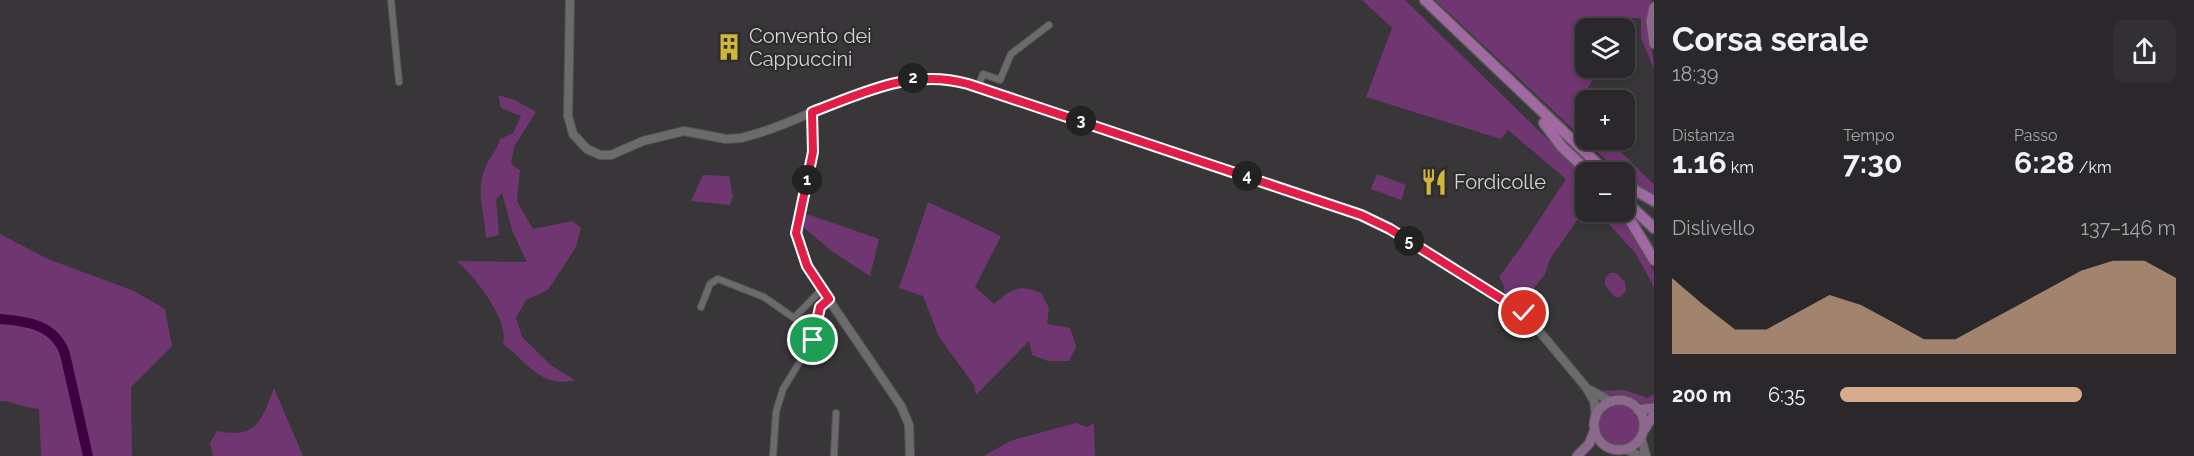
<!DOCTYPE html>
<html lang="it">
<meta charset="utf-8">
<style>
body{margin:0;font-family:Raleway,sans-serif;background:#323032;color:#f1f3f6;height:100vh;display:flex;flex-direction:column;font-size:22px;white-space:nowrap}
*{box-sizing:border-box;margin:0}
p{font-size:20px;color:#a5a6a8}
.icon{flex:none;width:33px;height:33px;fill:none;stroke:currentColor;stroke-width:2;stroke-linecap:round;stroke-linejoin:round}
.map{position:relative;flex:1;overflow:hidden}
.sheet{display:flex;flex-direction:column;background:#2a282a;width:540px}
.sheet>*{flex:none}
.controls{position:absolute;left:1575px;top:18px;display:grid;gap:12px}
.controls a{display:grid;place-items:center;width:60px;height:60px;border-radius:12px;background:#2a282a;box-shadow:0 3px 9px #0003,0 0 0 2px #464447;font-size:30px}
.pin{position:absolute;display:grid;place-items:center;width:51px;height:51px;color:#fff;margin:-26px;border:3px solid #fff;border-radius:50%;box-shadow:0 2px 6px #0007}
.km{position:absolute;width:30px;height:30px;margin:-15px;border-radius:50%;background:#222;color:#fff;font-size:16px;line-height:30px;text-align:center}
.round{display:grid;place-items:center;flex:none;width:63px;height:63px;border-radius:12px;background:#323032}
.head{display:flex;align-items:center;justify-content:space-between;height:102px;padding:0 18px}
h1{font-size:33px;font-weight:700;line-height:45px}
.stats{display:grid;grid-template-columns:repeat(3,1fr);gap:9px;height:102px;padding:6px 18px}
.stats div{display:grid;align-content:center}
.stats b{font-size:30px;font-weight:700}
.stats small{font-size:16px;font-weight:400}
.stats p{font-size:16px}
.chart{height:168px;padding:12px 18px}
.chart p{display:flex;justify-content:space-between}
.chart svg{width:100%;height:108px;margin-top:6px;fill:#d6ab8b;opacity:.7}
ul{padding:0 18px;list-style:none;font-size:20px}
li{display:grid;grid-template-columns:96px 72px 1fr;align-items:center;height:45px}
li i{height:15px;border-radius:8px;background:#d6ab8b}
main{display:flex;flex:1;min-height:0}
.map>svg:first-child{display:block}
</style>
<main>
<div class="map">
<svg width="1654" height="456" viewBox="0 0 1654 456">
<rect width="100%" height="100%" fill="#383638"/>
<g fill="#703672">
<path d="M1362,0H1405L1585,176V209L1550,259L1545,274L1521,305L1504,294V286L1499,277L1526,240L1566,179L1508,130L1501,139L1366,97L1392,28Z"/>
<path d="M1435,0H1652C1639,32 1654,39 1654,69L1641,38V18H1632L1625,29L1586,28V68H1600L1576,107L1585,116L1586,140H1609L1654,185V196L1625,177L1624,172H1619Z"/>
<path d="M498,95L515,100L536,112L514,147L511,164L520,170L517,201L533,229L572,221L581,228L576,247L548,290L526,300L516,318L522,337L552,366L575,380C540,389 527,361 503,344C510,320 474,276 457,261L527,262L513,233L502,193L496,199L499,235L486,238C485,215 475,191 485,168C489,157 497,151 500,139L513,133L521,116L501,108Z"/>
<path d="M1377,174L1406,185L1401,200L1371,189Z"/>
<path d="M703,175L729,176L733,196L730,205L691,201Z"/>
<path d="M928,202L1001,236L975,287L994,304C1013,288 1018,284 1041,293L1049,308L1047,324L1070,328L1076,347L1069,361H1048L1032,355L1029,341L976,395L974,385L939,337L923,296L899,288Z"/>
<path d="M1598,212H1618L1654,271V287L1636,254Z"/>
<path d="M807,214L879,239L870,276L833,252L802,226Z"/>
<path d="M0,234L48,259L134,291L165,309L172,346L131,387L132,456H41L39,409C22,408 15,401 0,401Z"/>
<path d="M1610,273H1616L1625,282L1626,291L1620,297H1615L1605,285V278Z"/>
<path d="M274,388L303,456H213L210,443L217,431C257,439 261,421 274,388Z"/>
<path d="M1624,390L1648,398L1654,394V403L1645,406C1621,387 1617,400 1597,391Z"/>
<circle cx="1619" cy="426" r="21"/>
<path d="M1076,423L1087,427L1094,423L1095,456H984L1010,441Z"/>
</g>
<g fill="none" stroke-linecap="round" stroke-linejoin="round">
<path stroke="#3e0041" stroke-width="10" d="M0,319C28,321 55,325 65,354L88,456"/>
<defs>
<g id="minor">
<path d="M391,0L399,82"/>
<path d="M978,87L983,74L1000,80L1011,54L1049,25"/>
<path d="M701,307L710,284L718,279L764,297L794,318L822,289"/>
<path d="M773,456L776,412L783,389L812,342L820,307L829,299"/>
<path d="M834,456L836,413"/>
</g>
<path id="tertiary" d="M812,113C823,174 777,214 810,272L901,406L909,425L910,456"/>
<g id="secondary">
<path d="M570,0L568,116L573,134L587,149L600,155H611L643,141L684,131L726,139L741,138C813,121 882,65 959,81L1312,198L1377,222L1524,313L1585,386L1594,401L1596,417"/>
<path d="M1590,390L1612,402"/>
<path d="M1641,437L1646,456"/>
<path d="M1625,449L1640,456"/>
</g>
<g id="primary">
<path d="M1654,7L1651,21L1654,44"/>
<circle cx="1619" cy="425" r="25"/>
<path d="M1638,410L1654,408"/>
<path d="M1645,429L1654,414"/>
<path d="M1577,456L1589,444L1595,429"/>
</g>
<g id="motorway">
<path d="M1425,0L1606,172"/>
<path d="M1544,123L1562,147L1589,172"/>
<path d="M1624,184L1654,201"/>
<path d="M1624,200L1654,228"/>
<path d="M1624,210L1654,260"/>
</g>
</defs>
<use href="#minor" stroke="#565556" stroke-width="8"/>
<use href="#tertiary" stroke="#565556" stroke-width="10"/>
<use href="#secondary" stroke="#565556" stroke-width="10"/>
<use href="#primary" stroke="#565556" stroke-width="11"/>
<use href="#motorway" stroke="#565556" stroke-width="13"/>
<use href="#minor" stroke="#6c6a6c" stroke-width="6"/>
<use href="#tertiary" stroke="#6c6a6c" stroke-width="8"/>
<use href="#secondary" stroke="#6c6a6c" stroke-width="8"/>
<use href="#primary" stroke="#8c698c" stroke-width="9"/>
<use href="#motorway" stroke="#a169a2" stroke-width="10"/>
</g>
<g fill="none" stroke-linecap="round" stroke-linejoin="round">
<defs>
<path id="route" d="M813,340L820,307L829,299L807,266L796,233L813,152L812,112C863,93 911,68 968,84L1361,215L1390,229L1524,313"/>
</defs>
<use href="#route" stroke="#fff" stroke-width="12"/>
<use href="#route" stroke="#e11d48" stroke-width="8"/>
</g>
<defs>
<symbol id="building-bare" viewBox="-9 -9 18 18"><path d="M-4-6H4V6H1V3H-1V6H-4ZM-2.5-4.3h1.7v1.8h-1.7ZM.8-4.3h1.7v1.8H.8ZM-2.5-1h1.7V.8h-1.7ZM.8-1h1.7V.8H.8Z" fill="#d1b736" stroke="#2e2c2e" stroke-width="2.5" paint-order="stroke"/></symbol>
<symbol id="restaurant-bare" viewBox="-9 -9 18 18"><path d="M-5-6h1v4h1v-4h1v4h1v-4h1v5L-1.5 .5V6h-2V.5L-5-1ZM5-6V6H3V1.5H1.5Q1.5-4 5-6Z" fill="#d1b736" stroke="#2e2c2e" stroke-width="2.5" paint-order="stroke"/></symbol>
</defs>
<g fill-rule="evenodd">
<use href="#building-bare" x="710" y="28" width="38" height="38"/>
<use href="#restaurant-bare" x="1415" y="163" width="38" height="38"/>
</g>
<g text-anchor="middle" stroke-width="4.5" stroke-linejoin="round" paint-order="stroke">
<g font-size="20" fill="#d6d5d6" stroke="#2e2c2e" text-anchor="start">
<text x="749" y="43">Convento dei<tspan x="749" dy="23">Cappuccini</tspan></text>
<text x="1454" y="189">Fordicolle</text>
</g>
</g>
</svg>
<div class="controls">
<a><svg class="icon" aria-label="layers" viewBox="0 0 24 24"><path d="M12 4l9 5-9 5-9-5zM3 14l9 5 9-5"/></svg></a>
<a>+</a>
<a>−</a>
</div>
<div class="pin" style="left:813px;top:340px;background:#1e9e55"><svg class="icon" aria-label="arrive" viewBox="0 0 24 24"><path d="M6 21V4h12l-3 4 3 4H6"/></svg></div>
<div class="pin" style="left:1524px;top:313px;background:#d93025"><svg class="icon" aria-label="check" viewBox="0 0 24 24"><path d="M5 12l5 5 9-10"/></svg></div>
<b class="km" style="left:807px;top:180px">1</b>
<b class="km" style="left:913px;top:78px">2</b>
<b class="km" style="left:1081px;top:121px">3</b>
<b class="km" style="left:1247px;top:176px">4</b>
<b class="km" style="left:1409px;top:241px">5</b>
</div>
<section class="sheet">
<div class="head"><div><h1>Corsa serale</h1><p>18:39</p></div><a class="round"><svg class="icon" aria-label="share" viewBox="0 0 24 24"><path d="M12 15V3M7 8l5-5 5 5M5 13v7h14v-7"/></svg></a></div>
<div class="stats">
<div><p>Distanza</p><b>1.16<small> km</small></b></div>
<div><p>Tempo</p><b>7:30</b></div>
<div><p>Passo</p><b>6:28<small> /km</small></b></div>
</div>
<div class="chart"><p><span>Dislivello</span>137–146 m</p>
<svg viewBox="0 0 160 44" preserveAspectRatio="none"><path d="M0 44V13L10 24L20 34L30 34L40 27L50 20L60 24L70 31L80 38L90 38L100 31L110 24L120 17L130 10L140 6L150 6L160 13V44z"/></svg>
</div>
<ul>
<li><b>200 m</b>6:35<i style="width:72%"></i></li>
</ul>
</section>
</main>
